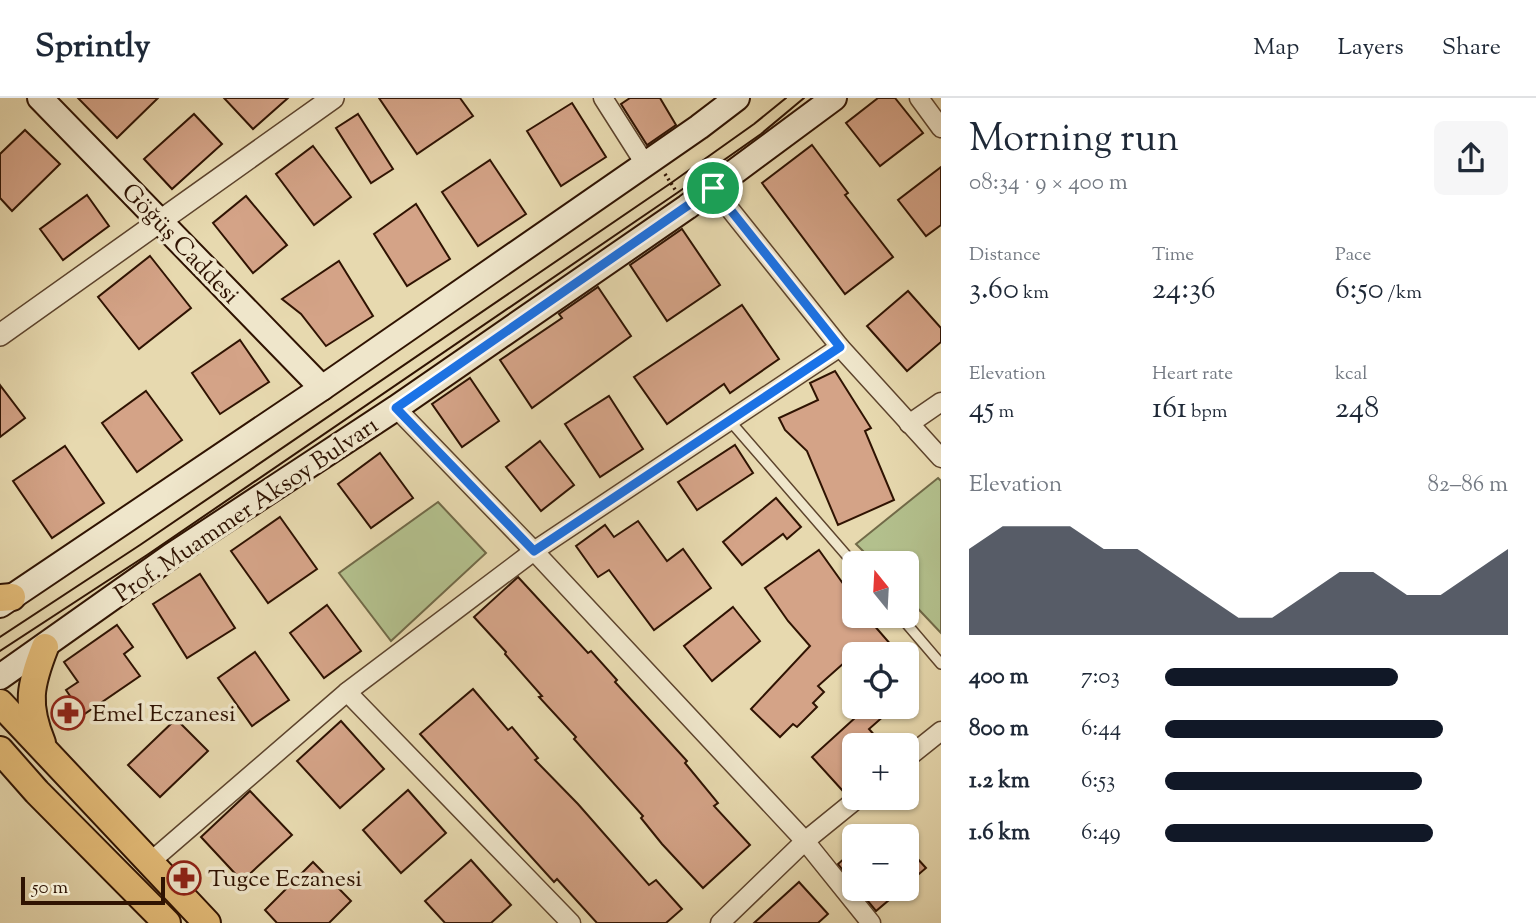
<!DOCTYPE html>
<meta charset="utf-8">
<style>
body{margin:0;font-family:"Sorts Mill Goudy",serif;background:#f6f6f7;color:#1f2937;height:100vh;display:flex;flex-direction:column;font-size:26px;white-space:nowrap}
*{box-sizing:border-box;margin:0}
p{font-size:23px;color:#747a83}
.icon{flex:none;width:38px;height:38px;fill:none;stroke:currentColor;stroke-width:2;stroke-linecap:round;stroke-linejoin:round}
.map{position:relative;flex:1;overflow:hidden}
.sheet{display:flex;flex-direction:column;background:#fff;width:595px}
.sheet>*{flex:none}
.needle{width:46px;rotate:342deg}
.buttons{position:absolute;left:842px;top:453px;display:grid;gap:14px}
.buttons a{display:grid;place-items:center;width:77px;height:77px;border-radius:10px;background:#fff;box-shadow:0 2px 5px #0004;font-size:35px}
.scale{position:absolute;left:21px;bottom:18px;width:144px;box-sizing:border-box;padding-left:7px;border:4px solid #2f1302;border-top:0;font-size:19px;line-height:24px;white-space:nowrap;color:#2f1302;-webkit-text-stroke:5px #efe6cb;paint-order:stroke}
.pin{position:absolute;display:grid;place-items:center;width:60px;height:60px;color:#fff;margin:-30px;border:4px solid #fff;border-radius:50%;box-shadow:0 2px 7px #0007}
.round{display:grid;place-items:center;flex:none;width:74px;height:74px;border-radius:10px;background:#f6f6f7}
.summary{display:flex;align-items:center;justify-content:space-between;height:119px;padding:0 28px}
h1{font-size:38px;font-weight:600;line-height:52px}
.stats{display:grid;grid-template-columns:repeat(3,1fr);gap:10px;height:119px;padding:7px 28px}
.stats div{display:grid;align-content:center}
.stats b{font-size:30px;font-weight:600}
.stats small{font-size:19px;font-weight:400}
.stats p{font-size:19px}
.chart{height:196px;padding:14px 28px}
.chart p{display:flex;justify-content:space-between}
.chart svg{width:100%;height:126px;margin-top:7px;fill:#111827;opacity:.7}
ul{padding:0 28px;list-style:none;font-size:23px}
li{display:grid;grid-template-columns:112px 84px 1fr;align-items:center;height:52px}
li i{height:18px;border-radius:9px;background:#111827}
header{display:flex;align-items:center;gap:42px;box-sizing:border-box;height:98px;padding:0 35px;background:#fff;border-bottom:2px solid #e0e1e3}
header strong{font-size:33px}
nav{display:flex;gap:38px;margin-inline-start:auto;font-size:24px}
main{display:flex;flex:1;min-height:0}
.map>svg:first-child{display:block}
</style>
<header>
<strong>Sprintly</strong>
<nav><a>Map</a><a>Layers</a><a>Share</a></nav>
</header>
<main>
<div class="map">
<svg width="941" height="825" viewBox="0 0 941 825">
<rect width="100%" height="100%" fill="#e7d9af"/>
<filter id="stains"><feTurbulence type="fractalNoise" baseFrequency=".00286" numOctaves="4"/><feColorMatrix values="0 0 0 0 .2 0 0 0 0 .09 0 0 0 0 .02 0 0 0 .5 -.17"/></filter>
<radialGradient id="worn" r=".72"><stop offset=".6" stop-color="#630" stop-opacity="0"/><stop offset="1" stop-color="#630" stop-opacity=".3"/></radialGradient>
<g fill="#b3c08d" stroke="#716a48" stroke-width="2">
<path d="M938,380L941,383V535L907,499L906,466L875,465L856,446Z"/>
<path d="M438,404L486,455L391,543L339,475Z"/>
</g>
<g fill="#d4a387" stroke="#2f1302" stroke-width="2">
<path d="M78,0H158L117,40Z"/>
<path d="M224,0H288L253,31Z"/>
<path d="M379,0H460L473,18L417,56Z"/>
<path d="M630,0H660L676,27L647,47L621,6Z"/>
<path d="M878,0H895L923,35L880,68L846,25Z"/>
<path d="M572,5L606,59L561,88L527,33Z"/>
<path d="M194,16L222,46L172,91L144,61Z"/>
<path d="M358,16L393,71L371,85L336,30Z"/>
<path d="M25,32L60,66L12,113L0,100V56Z"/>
<path d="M812,47L848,95L845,97L893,159L845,196L762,85Z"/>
<path d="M313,48L351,99L314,127L276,76Z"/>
<path d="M490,62L526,116L478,148L442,94Z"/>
<path d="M941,69V127L926,138L898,102Z"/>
<path d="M87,97L109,128L63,162L40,131Z"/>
<path d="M246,98L287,147L253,175L213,125Z"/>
<path d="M416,106L450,161L407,188L374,136Z"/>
<path d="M682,131L720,187L667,223L630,167Z"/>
<path d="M150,158L191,210L139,251L98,199Z"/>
<path d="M339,163L373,218L326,248L301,216L282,201Z"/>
<path d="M598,189L631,238L532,310L500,262L562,220L559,216Z"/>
<path d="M908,193L941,230V244L907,273L867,228Z"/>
<path d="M742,207L779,261L730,295L724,286L667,326L634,279Z"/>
<path d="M240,242L269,284L220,316L192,275Z"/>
<path d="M835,273L871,330L865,333L894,402L838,427L807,353L785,332L779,320L818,302L810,285Z"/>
<path d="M470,280L499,323L462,349L432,306Z"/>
<path d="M0,287L25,320L0,339Z"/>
<path d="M146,293L182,342L137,374L102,325Z"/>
<path d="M609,298L643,351L600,379L565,326Z"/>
<path d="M540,343L574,387L541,413L506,369Z"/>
<path d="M735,347L753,375L697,412L678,384Z"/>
<path d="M65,348L104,405L52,440L13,383Z"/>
<path d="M380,355L413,400L371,430L338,386Z"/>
<path d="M776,400L801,429L787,441L783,436L742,467L723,444Z"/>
<path d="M280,419L317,471L268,505L231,453Z"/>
<path d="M638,423L667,463L683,451L711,490L654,532L609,472L598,479L576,448L605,427L614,439Z"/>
<path d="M819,452L854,501V518H866L899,556H854L818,588L824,594L813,605L817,609L797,629L793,626L780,639L751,611L810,548L788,523L765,490Z"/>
<path d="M200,476L235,530L187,560L153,506Z"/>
<path d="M518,479L588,555L591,553L617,582L615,584L687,663L685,665L718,705L714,708L750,747L703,790L662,746L641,720L643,718L574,641L576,639L539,599L542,598L505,556L506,554L474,519Z"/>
<path d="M327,507L361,553L324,580L290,535Z"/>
<path d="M733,509L760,543L712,583L684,548Z"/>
<path d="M117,527L133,549L124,556L140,578L83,617L66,592L78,584L64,564Z"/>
<path d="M255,554L289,602L252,628L218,580Z"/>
<path d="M473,591L508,632L512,629L538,660L535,662L578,706L649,787L656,782L682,811L666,825H597L557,781L554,784L420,636Z"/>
<path d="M867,609H894L869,631L884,648H854V681L842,692L812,659Z"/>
<path d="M176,621L208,653L160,699L128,667Z"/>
<path d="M341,623L384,671L340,710L297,663Z"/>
<path d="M408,692L446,735L401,775L363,732Z"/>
<path d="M250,693L292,737L242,783L201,739Z"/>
<path d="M906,748L926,770L906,787Z"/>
<path d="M854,752V786L838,766Z"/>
<path d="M471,762L511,807L491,825H445L425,803Z"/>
<path d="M313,764L351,803L329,825H277L265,812Z"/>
<path d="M799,784L828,816L818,825H754Z"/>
<path d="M858,791H902L876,813Z"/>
</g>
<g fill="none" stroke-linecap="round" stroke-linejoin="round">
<defs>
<g id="service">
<path d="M730,323L854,466"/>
<path d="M900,518L941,566"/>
</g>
<g id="minor">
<path d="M603,0L645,66"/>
<path d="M919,0L941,30"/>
<path d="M713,90L840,249L941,360"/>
<path d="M396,310L534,453L805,743L871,825"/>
<path d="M909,326L941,304"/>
<path d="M347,594L571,825"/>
<path d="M906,661L941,633"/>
<path d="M149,765L347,594L534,453L840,249"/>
<path d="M720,825L805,743L858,700"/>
</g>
<path id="tertiary" d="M0,237L333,0"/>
<g id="secondary">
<path d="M40,0L322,290"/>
<path d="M0,507L322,290L699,29L737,0"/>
<path d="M0,579L171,458L396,310L687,109L834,0"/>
</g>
<g id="primary">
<path d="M0,500L12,499"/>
<path d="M0,605L207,825"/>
<path d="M42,645C26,606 30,587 45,549"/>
<path d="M0,652L37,694L167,825"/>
</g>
</defs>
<use href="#service" stroke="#5d442d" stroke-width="12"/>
<use href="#minor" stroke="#5d442d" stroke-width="21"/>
<use href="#tertiary" stroke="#5d442d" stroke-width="24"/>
<use href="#secondary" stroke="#2f1302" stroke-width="28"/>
<use href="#primary" stroke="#2f1302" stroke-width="30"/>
<path stroke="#2f1302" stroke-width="3.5" stroke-dasharray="2 3.5" stroke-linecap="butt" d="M665,76L676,93"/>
<use href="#service" stroke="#efe6cb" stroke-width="9"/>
<use href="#minor" stroke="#efe6cb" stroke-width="18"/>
<use href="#tertiary" stroke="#efe6cb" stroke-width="21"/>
<use href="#secondary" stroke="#efe6cb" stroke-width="24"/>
<use href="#primary" stroke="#e4bc78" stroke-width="26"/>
<g stroke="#2f1302" stroke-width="2">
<path d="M0,539L140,447L671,85L754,26L786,0"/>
<path d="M0,553L147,457L677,95L761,36L804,0"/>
</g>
</g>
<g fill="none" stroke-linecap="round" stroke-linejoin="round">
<defs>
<path id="route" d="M713,90L840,249L534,453L396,310Z"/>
</defs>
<use href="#route" stroke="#fff" stroke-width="14"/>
<use href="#route" stroke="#1a73e8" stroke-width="9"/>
</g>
<defs>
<symbol id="pharmacy-ring" viewBox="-11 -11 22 22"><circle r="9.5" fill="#efe6cb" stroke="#8f2418" stroke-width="1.5"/><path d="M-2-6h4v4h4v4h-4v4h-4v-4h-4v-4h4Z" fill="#8f2418"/></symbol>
</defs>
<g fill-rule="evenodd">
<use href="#pharmacy-ring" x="49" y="596" width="38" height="38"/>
<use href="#pharmacy-ring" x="165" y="761" width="38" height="38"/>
</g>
<g text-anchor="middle" stroke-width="7" stroke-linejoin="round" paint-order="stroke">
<g font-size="24" fill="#2f1302" stroke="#efe6cb">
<text transform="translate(181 145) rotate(46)" y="8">Göğüş Caddesi</text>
<text transform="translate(246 411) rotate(-34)" y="8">Prof. Muammer Aksoy Bulvarı</text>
</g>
<g font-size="24" fill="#2f1302" stroke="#efe6cb" text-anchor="start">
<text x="92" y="623">Emel Eczanesi</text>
<text x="208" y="788">Tugce Eczanesi</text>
</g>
</g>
<rect width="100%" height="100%" filter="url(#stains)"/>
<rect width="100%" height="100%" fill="url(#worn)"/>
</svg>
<div class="buttons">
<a><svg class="needle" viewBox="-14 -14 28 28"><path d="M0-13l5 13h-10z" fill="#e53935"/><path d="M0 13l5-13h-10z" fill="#747a83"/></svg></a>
<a><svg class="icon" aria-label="locate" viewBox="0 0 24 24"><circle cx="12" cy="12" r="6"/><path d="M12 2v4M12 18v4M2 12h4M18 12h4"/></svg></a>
<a>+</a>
<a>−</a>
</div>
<div class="scale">50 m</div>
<div class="pin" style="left:713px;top:90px;background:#1e9e55"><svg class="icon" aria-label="arrive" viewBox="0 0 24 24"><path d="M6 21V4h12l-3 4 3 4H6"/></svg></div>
</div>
<section class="sheet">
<div class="summary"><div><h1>Morning run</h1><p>08:34 · 9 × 400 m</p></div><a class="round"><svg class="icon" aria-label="share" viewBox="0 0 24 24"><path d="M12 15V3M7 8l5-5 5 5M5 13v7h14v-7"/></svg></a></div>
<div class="stats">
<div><p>Distance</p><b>3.60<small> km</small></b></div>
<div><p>Time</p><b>24:36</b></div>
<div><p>Pace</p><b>6:50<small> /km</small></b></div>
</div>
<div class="stats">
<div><p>Elevation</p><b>45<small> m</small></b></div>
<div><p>Heart rate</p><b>161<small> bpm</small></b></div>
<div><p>kcal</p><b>248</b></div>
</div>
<div class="chart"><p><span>Elevation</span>82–86 m</p>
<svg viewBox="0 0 160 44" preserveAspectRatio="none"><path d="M0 44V14L10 6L20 6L30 6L40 14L50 14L60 22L70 30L80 38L90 38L100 30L110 22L120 22L130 30L140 30L150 22L160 14V44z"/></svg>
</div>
<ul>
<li><b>400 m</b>7:03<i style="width:68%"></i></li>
<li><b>800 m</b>6:44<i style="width:81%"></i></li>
<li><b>1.2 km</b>6:53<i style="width:75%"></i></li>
<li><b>1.6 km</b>6:49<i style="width:78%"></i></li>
</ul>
</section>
</main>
